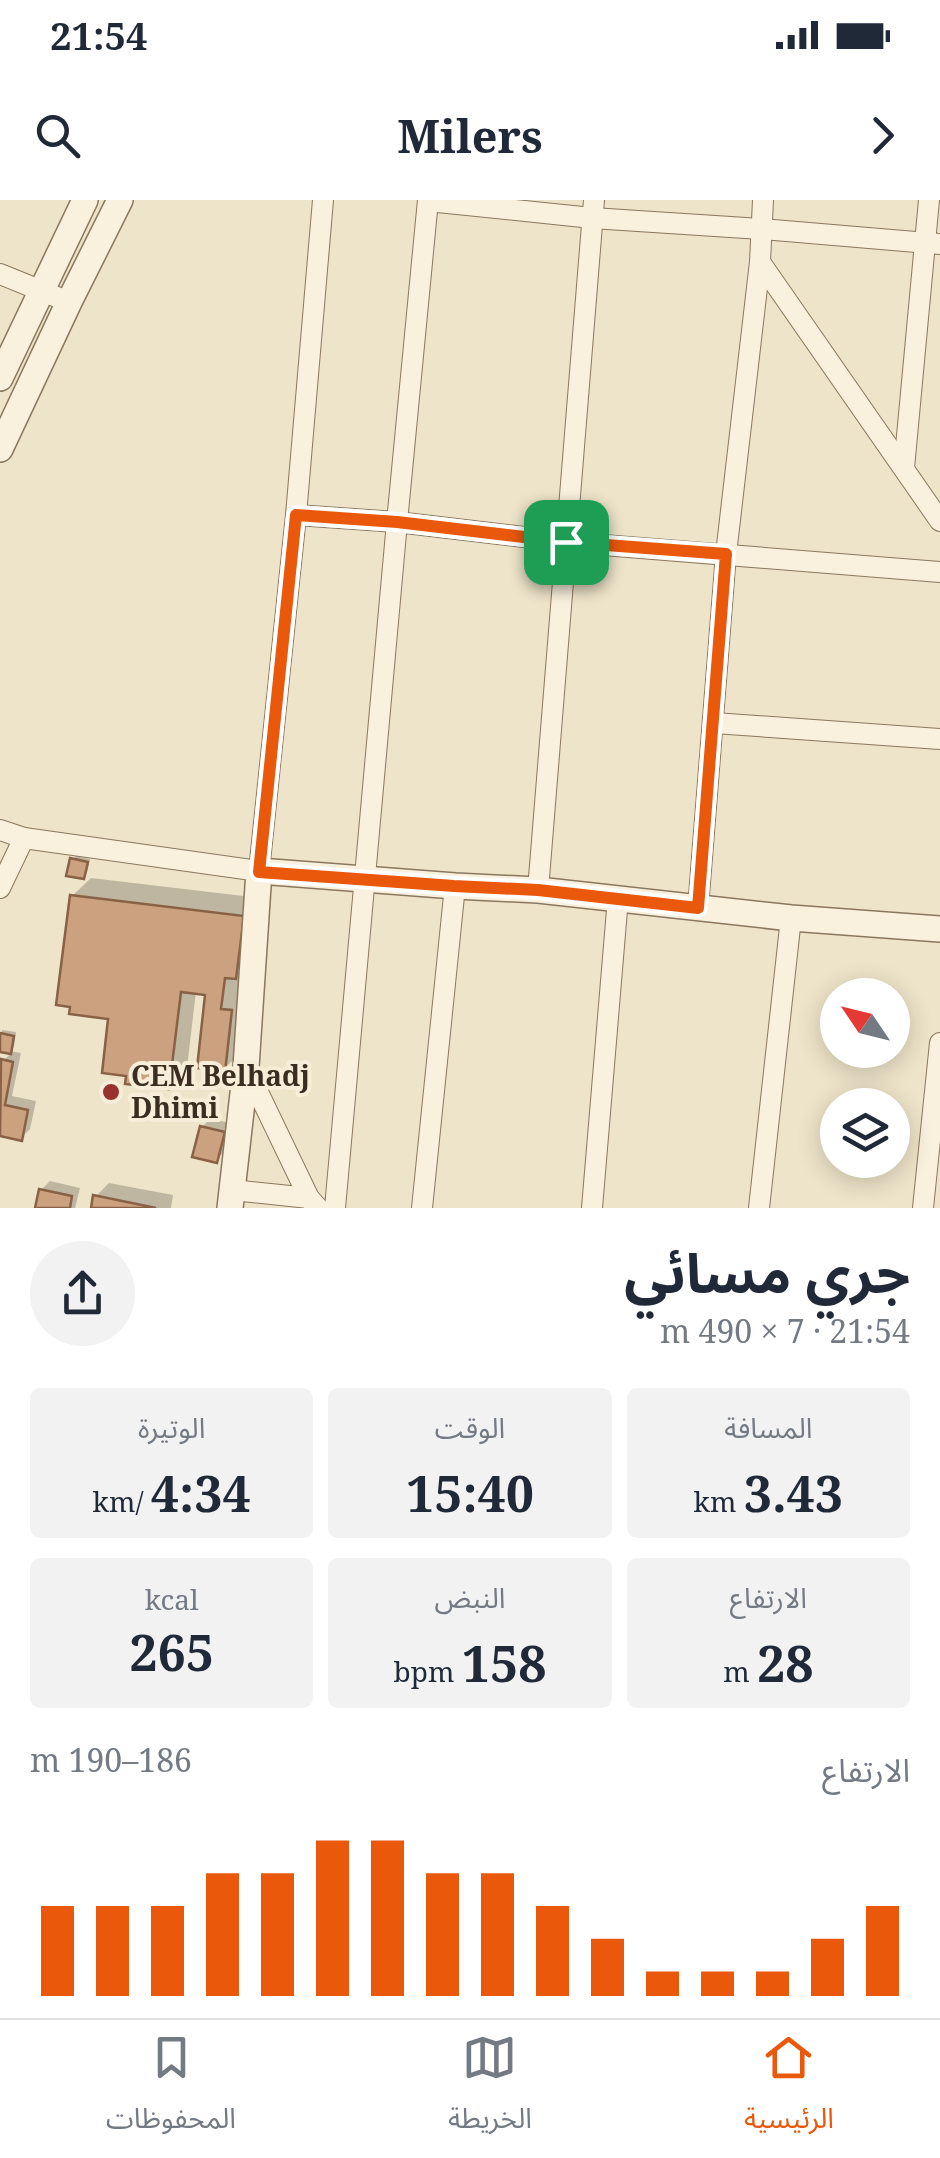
<!DOCTYPE html>
<html lang="ar">
<meta charset="utf-8">
<style>
body{margin:0;font-family:"Noto Serif","Noto Sans Arabic",serif;background:#f2f2f3;color:#1f2937;direction:rtl;height:100vh;display:flex;flex-direction:column;font-size:38px;white-space:nowrap}
*{box-sizing:border-box;margin:0}
p{font-size:32px;color:#747a83}
.icon{flex:none;width:55px;height:55px;fill:none;stroke:currentColor;stroke-width:2;stroke-linecap:round;stroke-linejoin:round}
.map{position:relative;height:1008px;overflow:hidden;direction:ltr}
.panel{display:flex;flex-direction:column;background:#fff;flex:1}
.panel>*{flex:none}
.needle{width:65px;rotate:305deg}
.fabs{position:absolute;left:820px;top:778px;display:grid;gap:20px}
.fabs a{display:grid;place-items:center;width:90px;height:90px;border-radius:50%;background:#fff;box-shadow:0 5px 25px #0003;font-size:50px}
.pin{position:absolute;display:grid;place-items:center;width:85px;height:85px;color:#fff;margin:-42px;border-radius:20px;box-shadow:0 5px 15px #0006}
.round{display:grid;place-items:center;flex:none;width:105px;height:105px;border-radius:52px;background:#f2f2f3}
.headline{display:flex;align-items:center;justify-content:space-between;height:170px;padding:0 30px}
h1{font-size:55px;font-weight:700;line-height:75px}
.metrics{display:grid;grid-template-columns:repeat(3,1fr);gap:15px;height:170px;padding:10px 30px}
.metrics div{display:grid;align-content:center;border-radius:10px;background:#f2f2f3;text-align:center}
.metrics b{font-size:50px;font-weight:700}
.metrics small{font-size:28px;font-weight:400}
.metrics p{font-size:28px}
.chart{height:280px;padding:20px 30px}
.chart p{display:flex;justify-content:space-between}
.chart svg{width:100%;height:180px;margin-top:10px;stroke:#ea580c;stroke-width:6}
.status{display:flex;justify-content:space-between;align-items:center;height:70px;padding:0 50px;background:#fff;direction:ltr}
.status svg{height:28px;fill:currentColor}
header{display:flex;justify-content:space-between;align-items:center;height:130px;padding:0 30px;background:#fff;font-size:45px;font-weight:700}
.tab-bar{display:flex;justify-content:space-around;align-items:center;height:140px;border-top:2px solid #e0e1e3;background:#fff;font-size:28px;color:#747a83}
.tab-bar a{display:grid;justify-items:center;gap:5px}
.tab-bar .active{color:#ea580c}
.map>svg:first-child{display:block}
</style>
<div class="status"><b>21:54</b><svg viewBox="0 0 49 12"><path d="M0 12V9h3v3zM5 12V6h3v6zM10 12V3h3v9zM15 12V0h3v12zM26 1h20v11H26zM47 4h2v5h-2z"/></svg></div>
<header><svg class="icon" aria-label="forward" viewBox="0 0 24 24"><path d="M9 5l7 7-7 7"/></svg>Milers<svg class="icon" aria-label="search" viewBox="0 0 24 24"><circle cx="10" cy="10" r="6"/><path d="M15 15l6 6"/></svg></header>
<div class="map">
<svg width="940" height="1008" viewBox="0 0 940 1008">
<rect width="100%" height="100%" fill="#eee4c9"/>
<g fill="#0003">
<path d="M76,656L90,659L87,673L83,677L72,660Z"/>
<path d="M91,678L261,698L241,771L238,791L250,792L243,850L224,869L208,793L196,791L187,868L168,887L111,817L72,696Z"/>
<path d="M2,830L16,832L14,847L10,851L21,853L12,896L36,901L30,929L21,938L0,934V875L3,861L12,852L0,849Z"/>
<path d="M211,918L232,924L225,951L216,960L202,927Z"/>
<path d="M50,981L80,988L75,1008H37L41,990Z"/>
<path d="M109,983L173,995L171,1008H93L95,997Z"/>
</g>
<g fill="#cba180" stroke="#896144" stroke-width="2.5">
<path d="M70,658L88,662L84,679L66,676Z"/>
<path d="M70,695L244,716L236,779L225,778L221,809L232,810L225,872L197,868L205,795L181,792L169,889L125,884L126,876L102,873L108,819L69,814L70,807L56,805Z"/>
<path d="M0,833L14,836L11,854L0,852Z"/>
<path d="M1,859L13,862L5,905L28,910L22,941L0,936Z"/>
<path d="M200,926L225,932L217,963L192,957Z"/>
<path d="M39,989L72,996L70,1008H35Z"/>
<path d="M93,995L156,1008H91Z"/>
</g>
<g fill="none" stroke-linecap="round" stroke-linejoin="round">
<defs>
<g id="minor">
<path d="M428,1L592,18L761,29L940,44"/>
<path d="M760,62L940,321"/>
<path d="M0,74L69,102"/>
<path d="M904,268L929,0"/>
<path d="M296,315L397,322L428,0"/>
<path d="M714,523L940,539"/>
<path d="M0,630L24,638L259,671L296,315L323,0"/>
<path d="M0,688L24,638"/>
<path d="M538,690L594,0"/>
<path d="M698,708L726,354L760,62L763,0"/>
<path d="M246,867L309,998L318,1008"/>
<path d="M232,990L309,998"/>
<path d="M335,1008L397,322L566,342L940,372"/>
<path d="M422,1008L455,686"/>
<path d="M592,1008L618,698"/>
<path d="M759,1008L791,718"/>
<path d="M923,1008L940,843"/>
</g>
<g id="tertiary">
<path d="M0,178L85,0"/>
<path d="M0,249L69,102L120,0"/>
<path d="M230,1008L246,867L259,671L455,686L538,690L791,718L940,729"/>
</g>
</defs>
<use href="#minor" stroke="#8a775e" stroke-width="22"/>
<use href="#tertiary" stroke="#8a775e" stroke-width="28"/>
<use href="#minor" stroke="#f9f1dd" stroke-width="20"/>
<use href="#tertiary" stroke="#f9f1dd" stroke-width="25"/>
</g>
<g fill="none" stroke-linecap="round" stroke-linejoin="round">
<defs>
<path id="route" d="M296,315L397,322L566,342L726,354L698,708L538,690L454,686L259,672Z"/>
</defs>
<use href="#route" stroke="#fff" stroke-width="20"/>
<use href="#route" stroke="#ea580c" stroke-width="12"/>
</g>
<circle fill="#98312f" stroke="#f6eed9" stroke-width="4" cx="111" cy="892" r="10"/>
<g text-anchor="middle" stroke-width="8" stroke-linejoin="round" paint-order="stroke">
<g font-size="28" font-weight="bold" fill="#3b2e21" stroke="#f6eed9" text-anchor="start">
<text x="131" y="886">CEM Belhadj<tspan x="131" dy="32">Dhimi</tspan></text>
</g>
</g>
</svg>
<div class="fabs">
<a><svg class="needle" viewBox="-14 -14 28 28"><path d="M0-13l5 13h-10z" fill="#e53935"/><path d="M0 13l5-13h-10z" fill="#747a83"/></svg></a>
<a><svg class="icon" aria-label="layers" viewBox="0 0 24 24"><path d="M12 4l9 5-9 5-9-5zM3 14l9 5 9-5"/></svg></a>
</div>
<div class="pin" style="left:566px;top:342px;background:#1e9e55"><svg class="icon" aria-label="arrive" viewBox="0 0 24 24"><path d="M6 21V4h12l-3 4 3 4H6"/></svg></div>
</div>
<section class="panel">
<div class="headline"><div><h1>جري مسائي</h1><p>21:54 · 7 × 490 m</p></div><a class="round"><svg class="icon" aria-label="share" viewBox="0 0 24 24"><path d="M12 15V3M7 8l5-5 5 5M5 13v7h14v-7"/></svg></a></div>
<div class="metrics">
<div><p>المسافة</p><b>3.43<small> km</small></b></div>
<div><p>الوقت</p><b>15:40</b></div>
<div><p>الوتيرة</p><b>4:34<small> /km</small></b></div>
</div>
<div class="metrics">
<div><p>الارتفاع</p><b>28<small> m</small></b></div>
<div><p>النبض</p><b>158<small> bpm</small></b></div>
<div><p>kcal</p><b>265</b></div>
</div>
<div class="chart"><p><span>الارتفاع</span>186–190 m</p>
<svg viewBox="0 0 160 44" preserveAspectRatio="none"><path d="M5 44V22M15 44V22M25 44V22M35 44V14M45 44V14M55 44V6M65 44V6M75 44V14M85 44V14M95 44V22M105 44V30M115 44V38M125 44V38M135 44V38M145 44V30M155 44V22"/></svg>
</div>
</section>
<nav class="tab-bar">
<a class="active"><svg class="icon" aria-label="home" viewBox="0 0 24 24"><path d="M3 11l9-7 9 7M6 9v11h12V9"/></svg>الرئيسية</a>
<a><svg class="icon" aria-label="map" viewBox="0 0 24 24"><path d="M3 6l6-2 6 2 6-2v14l-6 2-6-2-6 2zM9 4v14M15 6v14"/></svg>الخريطة</a>
<a><svg class="icon" aria-label="saved" viewBox="0 0 24 24"><path d="M7 4h10v16l-5-4-5 4z"/></svg>المحفوظات</a>
</nav>
